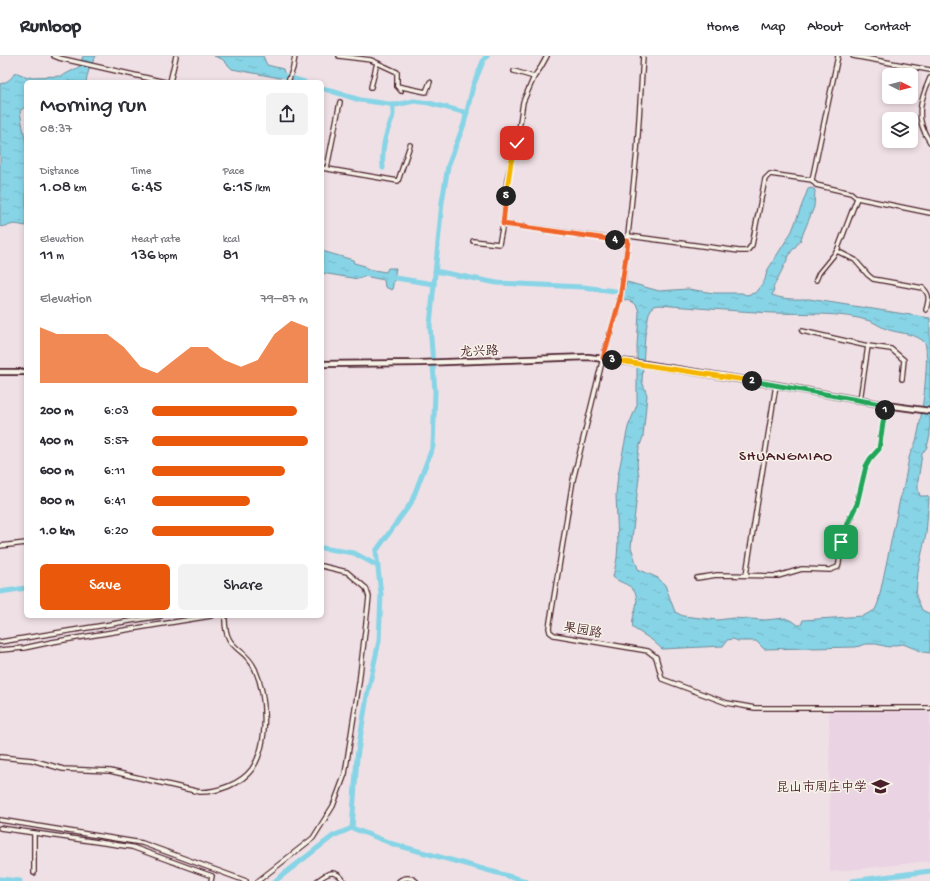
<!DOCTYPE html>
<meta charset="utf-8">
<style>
body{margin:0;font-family:"Gochi Hand","LXGW WenKai TC",sans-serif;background:#f2f2f3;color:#2b2b33;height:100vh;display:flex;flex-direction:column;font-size:15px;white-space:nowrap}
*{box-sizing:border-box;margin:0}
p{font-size:13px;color:#7c7c81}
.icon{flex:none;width:22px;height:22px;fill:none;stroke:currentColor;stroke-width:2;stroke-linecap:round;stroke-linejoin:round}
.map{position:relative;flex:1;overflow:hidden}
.panel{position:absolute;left:24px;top:24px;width:300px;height:538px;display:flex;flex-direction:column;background:#fff;border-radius:6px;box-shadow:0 2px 6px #0003}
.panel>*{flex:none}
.needle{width:26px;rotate:96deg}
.tools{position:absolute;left:882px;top:12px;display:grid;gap:8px}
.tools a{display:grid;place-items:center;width:36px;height:36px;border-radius:6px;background:#fff;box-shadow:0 2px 6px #0003;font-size:20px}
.pin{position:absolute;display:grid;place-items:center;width:34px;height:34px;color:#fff;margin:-17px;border-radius:8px;box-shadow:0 2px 6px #0006}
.km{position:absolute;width:20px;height:20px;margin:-10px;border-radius:50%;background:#222;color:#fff;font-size:11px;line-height:20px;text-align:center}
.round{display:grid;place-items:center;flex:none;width:42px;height:42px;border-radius:6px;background:#f2f2f3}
.headline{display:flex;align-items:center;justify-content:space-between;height:68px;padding:0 16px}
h1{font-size:22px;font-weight:600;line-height:30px}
.stats{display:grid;grid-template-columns:repeat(3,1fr);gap:6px;height:68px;padding:4px 16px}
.stats div{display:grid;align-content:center}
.stats b{font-size:17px;font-weight:600}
.stats small{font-size:11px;font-weight:400}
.stats p{font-size:11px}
.chart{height:112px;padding:8px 16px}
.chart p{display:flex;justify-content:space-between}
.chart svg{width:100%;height:72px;margin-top:4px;fill:#ea580c;opacity:.7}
.primary-button{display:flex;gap:8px;margin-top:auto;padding:8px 16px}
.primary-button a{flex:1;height:46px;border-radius:6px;background:#ea580c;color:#fff;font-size:16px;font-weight:600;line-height:46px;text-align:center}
.primary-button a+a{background:#f2f2f3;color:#2b2b33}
ul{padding:0 16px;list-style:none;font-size:13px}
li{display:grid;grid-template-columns:64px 48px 1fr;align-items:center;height:30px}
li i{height:10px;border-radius:5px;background:#ea580c}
header{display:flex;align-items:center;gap:24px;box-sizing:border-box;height:56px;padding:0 20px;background:#fff;border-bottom:1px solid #e1e1e2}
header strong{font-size:19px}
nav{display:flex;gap:22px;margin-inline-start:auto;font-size:14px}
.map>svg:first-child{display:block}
</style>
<header>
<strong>Runloop</strong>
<nav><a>Home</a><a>Map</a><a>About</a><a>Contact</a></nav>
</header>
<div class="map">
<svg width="930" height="825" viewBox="0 0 930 825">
<defs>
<pattern id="water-ripples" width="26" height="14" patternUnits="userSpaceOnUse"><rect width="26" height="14" fill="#87d4e6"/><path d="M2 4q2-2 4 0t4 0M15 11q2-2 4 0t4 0" fill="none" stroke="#76b6c5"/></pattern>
</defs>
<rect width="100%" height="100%" fill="#efe0e5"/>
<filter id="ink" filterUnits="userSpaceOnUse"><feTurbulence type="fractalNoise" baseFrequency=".025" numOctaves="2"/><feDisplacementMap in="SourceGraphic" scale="8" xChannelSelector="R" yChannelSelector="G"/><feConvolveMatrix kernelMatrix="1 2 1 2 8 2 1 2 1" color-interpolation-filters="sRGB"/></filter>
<g filter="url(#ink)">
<path fill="#ead3e3" d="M829,655L930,656V805L830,816Z"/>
<g fill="url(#water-ripples)" stroke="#6f8c9b" fill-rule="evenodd">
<path d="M83,0H96L89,13L86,26H26V50L20,55L26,88V170L15,168L0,171V28C7,26 12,23 15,16L25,20L26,22L31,21L62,20L79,11Z"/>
<path d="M214,0H263L267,9L283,13L285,20L280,22L232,13L222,3Z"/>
<path d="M812,132L815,134L814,151L800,185L791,196L773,232L774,234L772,239C784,244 796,243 809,243L930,262V379L927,391L922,398L918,425V433L920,440H927L929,442L926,478L918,515L916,540L922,554L930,558V597L923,596L903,588L895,589L889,591L876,588H866L856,591L764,593L756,585H738L733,583L727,584L723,590L662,593L652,584L633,572C630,560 642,546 634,535C629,527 619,527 613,521L617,502L618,487L616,438L618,419L628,371L637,349V290L639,256L637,250L633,246L623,243V236L627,226L659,235L688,233L714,237H742L746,239L755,237L765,224L767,215L792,175L808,133ZM659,249C697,252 735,255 773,257C802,258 842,256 870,265C876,267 882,272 889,274C898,277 919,278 925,287C930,300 921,373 915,388C913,393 910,397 909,402C906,416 905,429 900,443L878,547L875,554L863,560L803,564L801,569H798L794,566L785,562L765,564L733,562L718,564L683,560L675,556L665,529L658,522L638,513L631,491L639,421L637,407L639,392L643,381L647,339L642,325L645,279L649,257L653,250Z"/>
<path d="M322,195L353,204L354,207L365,210L367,213L386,216L388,212H396L392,234L385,231L384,224L364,220L358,223L322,217Z"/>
</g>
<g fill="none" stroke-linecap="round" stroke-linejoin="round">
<g stroke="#87d4e6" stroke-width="5">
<path d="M279,18L304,26"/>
<path d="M322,32L360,44L396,49L414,45L429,47L467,57"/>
<path d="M383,112C382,100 383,88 387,76C391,63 395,63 392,48"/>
<path d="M435,215L497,227L583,231L630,237"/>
<path d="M389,221L434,228"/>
<path d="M322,492L354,497L378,510"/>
<path d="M0,536L26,532"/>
<path d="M352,772L357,701L367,640L379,585L381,538L376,495L411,447L433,390L435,336L430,269L442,146L448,110L464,68L473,30L484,3L487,0"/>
<path d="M0,823L20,825"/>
<path d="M275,825L333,780L352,772L393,788L526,825"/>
<path d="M852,825L930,815"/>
</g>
<defs>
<g id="minor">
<path d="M54,0L59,2L165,26"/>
<path d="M339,0L371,4L397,16V30L401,35"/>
<path d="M547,0L541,11L534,21L523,46L517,87L511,106L507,124L503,168L628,185"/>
<path d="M643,0L637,95L623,226L620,243L603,302L573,424L549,572L550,576L554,579L648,595L656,601L662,623L727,647L755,652H930"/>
<path d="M853,0L930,14"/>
<path d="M514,15L534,21"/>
<path d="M930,22C920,45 914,63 930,86"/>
<path d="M170,26L176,0"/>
<path d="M288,26L293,12L295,0"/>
<path d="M397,30L426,36L430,26"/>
<path d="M371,31L377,7"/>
<path d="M322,112L398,125L410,89"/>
<path d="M327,112L340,46"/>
<path d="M812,124L838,0"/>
<path d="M857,142L837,195L855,204L868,219L873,223L923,232C930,239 929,243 926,254"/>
<path d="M629,180L739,195H747L752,189L765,123L770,118L812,124L816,129L851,137L857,142L930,157"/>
<path d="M473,185L499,188L503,168"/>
<path d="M816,224L819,217L837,195"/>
<path d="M802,275L868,290L860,344"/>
<path d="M868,290L891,293L904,304L902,323"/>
<path d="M0,490L26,487"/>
<path d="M746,519L776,329"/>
<path d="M697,522L717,519L778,520L802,513L830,514L838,511L839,507L842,479L857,448L866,410L870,403L879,393L886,349"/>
<path d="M0,586L161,560"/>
<path d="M0,594L24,592L52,586L211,560"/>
<path d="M0,701L32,704L63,713L110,715L200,736C218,736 241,728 252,713C269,688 267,640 255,613C244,589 224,596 225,560"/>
<path d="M0,764L142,787L246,825"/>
<path d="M0,772L132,791L212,820L211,825"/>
<path d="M34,817V777"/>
<path d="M258,825L313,782L333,750L345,718L359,627L369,541L366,532L347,516L322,510"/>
<path d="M317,825C327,817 335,812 344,825"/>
<path d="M399,825C404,821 411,821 416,825"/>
</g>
<g id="tertiary">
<path d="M322,308L420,307L588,301L636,307"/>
<path d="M645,308L776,329L886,349L930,355"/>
<path d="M0,316H26"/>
</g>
<path id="secondary" d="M636,307L645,308"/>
</defs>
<use href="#minor" stroke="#4a1f2b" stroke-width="6"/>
<use href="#tertiary" stroke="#4a1f2b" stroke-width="8"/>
<use href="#secondary" stroke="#4a1f2b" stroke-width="8"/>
<use href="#minor" stroke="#f7f3e8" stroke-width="3.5"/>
<use href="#tertiary" stroke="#f7f3e8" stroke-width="4.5"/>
<use href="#secondary" stroke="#f7f3e8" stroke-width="5"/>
</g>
</g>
<g fill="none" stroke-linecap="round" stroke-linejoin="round" filter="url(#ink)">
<defs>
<path id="split-1" d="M841,486L842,479L857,448L866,410L870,403L879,393L885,354"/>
<path id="split-2" d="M752,325L886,349L885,354"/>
<path id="split-3" d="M612,304L752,325"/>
<path id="split-4" d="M612,304L603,302L620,243L628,185L615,184"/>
<path id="split-5" d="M506,140L503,168L615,184"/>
<path id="split-6" d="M506,140L511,106L517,87"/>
</defs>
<use href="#split-1" stroke="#fff" stroke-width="8"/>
<use href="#split-2" stroke="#fff" stroke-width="8"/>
<use href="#split-3" stroke="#fff" stroke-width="8"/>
<use href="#split-4" stroke="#fff" stroke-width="8"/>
<use href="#split-5" stroke="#fff" stroke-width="8"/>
<use href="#split-6" stroke="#fff" stroke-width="8"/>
<use href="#split-1" stroke="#22a559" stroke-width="5"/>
<use href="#split-2" stroke="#22a559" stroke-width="5"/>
<use href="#split-3" stroke="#f5b400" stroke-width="5"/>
<use href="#split-4" stroke="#f0652b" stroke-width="5"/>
<use href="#split-5" stroke="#f0652b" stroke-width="5"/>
<use href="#split-6" stroke="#f5b400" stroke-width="5"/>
</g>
<defs>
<symbol id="school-bare" viewBox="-9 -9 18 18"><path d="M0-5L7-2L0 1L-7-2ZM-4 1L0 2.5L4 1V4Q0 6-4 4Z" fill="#4a1f2b" stroke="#f7f3e8" stroke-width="2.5" paint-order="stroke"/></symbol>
</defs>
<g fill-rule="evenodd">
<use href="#school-bare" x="868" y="718" width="25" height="25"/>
</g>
<g text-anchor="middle" stroke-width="3" stroke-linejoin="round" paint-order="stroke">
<g font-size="13" fill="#4a1f2b" stroke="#f7f3e8">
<text transform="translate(479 294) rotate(-2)" y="5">龙兴路</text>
<text transform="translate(583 573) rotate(10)" y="5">果园路</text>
</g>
<g font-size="13" fill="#4a1f2b" stroke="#f7f3e8" text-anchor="end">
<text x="867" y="735">昆山市周庄中学</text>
</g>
<g font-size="15" letter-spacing="1" fill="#4a1f2b" stroke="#f7f3e8">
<text x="786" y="404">SHUANGMIAO</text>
</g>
</g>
</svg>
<div class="tools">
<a><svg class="needle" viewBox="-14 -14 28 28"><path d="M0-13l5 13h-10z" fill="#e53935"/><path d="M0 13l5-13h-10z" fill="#7c7c81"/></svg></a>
<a><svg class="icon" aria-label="layers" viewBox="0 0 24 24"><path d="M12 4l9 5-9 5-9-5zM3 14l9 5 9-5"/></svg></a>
</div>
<div class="pin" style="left:841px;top:486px;background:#1e9e55"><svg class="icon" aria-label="arrive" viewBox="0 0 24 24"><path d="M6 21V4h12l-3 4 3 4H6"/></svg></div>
<div class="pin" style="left:517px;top:87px;background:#d93025"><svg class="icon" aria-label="check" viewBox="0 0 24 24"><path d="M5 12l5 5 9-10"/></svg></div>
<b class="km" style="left:885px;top:354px">1</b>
<b class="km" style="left:752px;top:325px">2</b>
<b class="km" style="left:612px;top:304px">3</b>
<b class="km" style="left:615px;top:184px">4</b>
<b class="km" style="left:506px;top:140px">5</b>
<section class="panel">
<div class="headline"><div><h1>Morning run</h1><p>08:37</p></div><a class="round"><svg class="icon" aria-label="share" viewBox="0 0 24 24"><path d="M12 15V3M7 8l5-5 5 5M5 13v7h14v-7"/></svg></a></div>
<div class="stats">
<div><p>Distance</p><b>1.08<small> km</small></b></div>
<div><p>Time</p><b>6:45</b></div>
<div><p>Pace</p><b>6:15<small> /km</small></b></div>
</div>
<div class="stats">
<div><p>Elevation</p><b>11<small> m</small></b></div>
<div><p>Heart rate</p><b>136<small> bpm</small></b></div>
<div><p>kcal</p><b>81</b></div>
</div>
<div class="chart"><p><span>Elevation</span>79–87 m</p>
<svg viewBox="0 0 160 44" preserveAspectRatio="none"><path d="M0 44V10L10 14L20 14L30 14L40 14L50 22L60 34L70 38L80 30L90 22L100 22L110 30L120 34L130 30L140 14L150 6L160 10V44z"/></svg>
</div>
<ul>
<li><b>200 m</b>6:03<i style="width:93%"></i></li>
<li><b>400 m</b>5:57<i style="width:100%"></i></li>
<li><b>600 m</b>6:11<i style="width:85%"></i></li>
<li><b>800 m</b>6:41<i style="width:63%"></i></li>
<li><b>1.0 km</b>6:20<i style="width:78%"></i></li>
</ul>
<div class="primary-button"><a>Save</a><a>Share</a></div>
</section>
</div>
